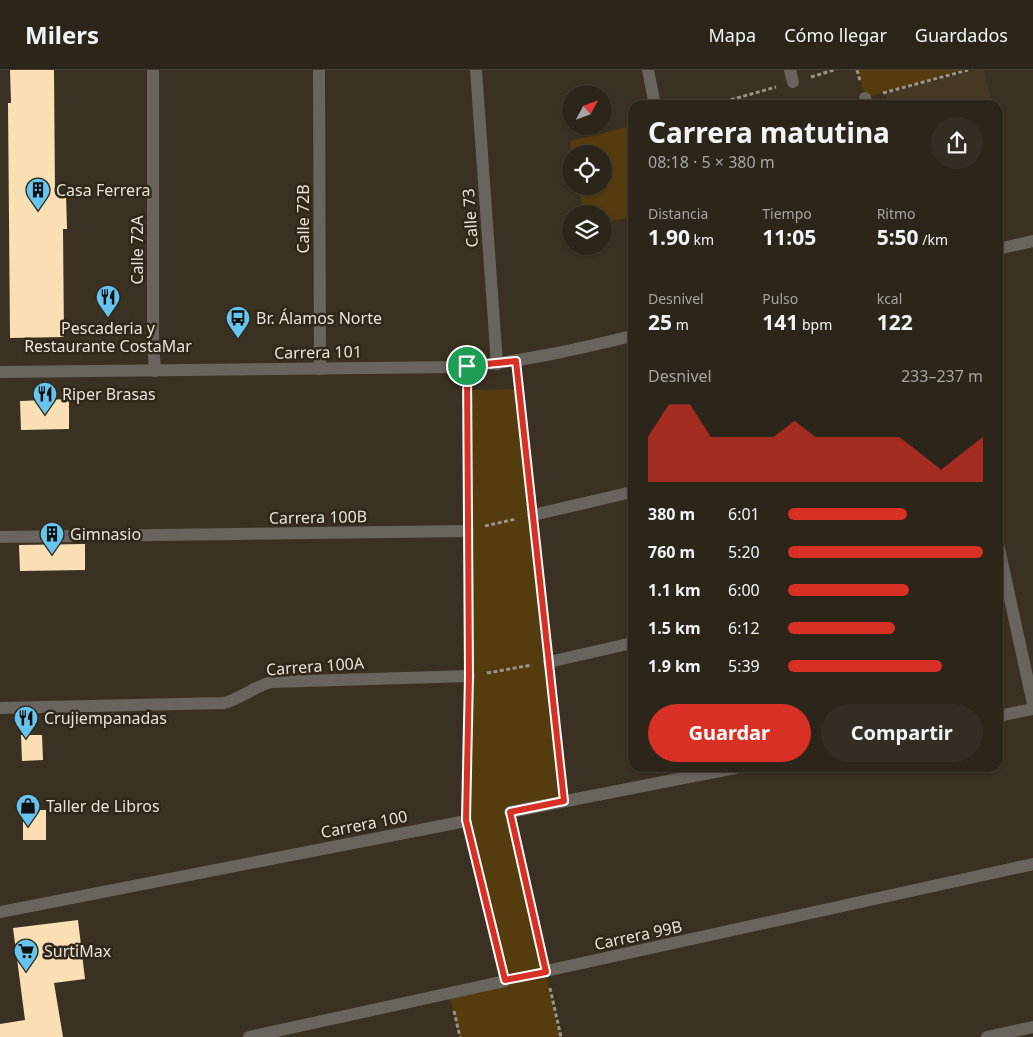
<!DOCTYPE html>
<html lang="es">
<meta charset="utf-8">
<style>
body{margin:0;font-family:"Noto Sans",sans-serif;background:#342d23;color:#f1f3f6;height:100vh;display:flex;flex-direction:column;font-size:19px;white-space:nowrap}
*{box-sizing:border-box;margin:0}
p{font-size:16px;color:#a6a5a2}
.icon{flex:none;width:28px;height:28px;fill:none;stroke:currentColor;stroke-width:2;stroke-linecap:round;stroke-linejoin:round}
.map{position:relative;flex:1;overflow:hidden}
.drawer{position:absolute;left:628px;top:30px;width:375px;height:672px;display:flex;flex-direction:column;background:#2c251a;border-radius:15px;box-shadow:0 1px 4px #0004,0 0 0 1px #484239}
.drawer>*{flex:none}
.needle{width:32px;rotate:49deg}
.tools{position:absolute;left:562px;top:15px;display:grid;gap:10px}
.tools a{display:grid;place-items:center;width:50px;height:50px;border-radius:50%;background:#2c251a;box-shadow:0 1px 4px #0004,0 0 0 1px #484239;font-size:25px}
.pin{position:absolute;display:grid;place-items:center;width:42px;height:42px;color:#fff;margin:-21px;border:2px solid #fff;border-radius:50%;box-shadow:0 1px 5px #0007}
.round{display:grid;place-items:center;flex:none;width:52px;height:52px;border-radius:26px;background:#342d23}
.summary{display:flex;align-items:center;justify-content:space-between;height:85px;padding:0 20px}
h1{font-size:28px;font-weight:700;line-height:38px}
.figures{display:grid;grid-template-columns:repeat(3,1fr);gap:8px;height:85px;padding:5px 20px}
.figures div{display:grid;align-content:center}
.figures b{font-size:21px;font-weight:700}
.figures small{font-size:14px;font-weight:400}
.figures p{font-size:14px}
.chart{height:140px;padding:10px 20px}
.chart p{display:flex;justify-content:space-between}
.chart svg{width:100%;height:90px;margin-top:5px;fill:#d93025;opacity:.7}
.primary-button{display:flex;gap:10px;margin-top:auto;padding:10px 20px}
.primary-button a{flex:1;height:58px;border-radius:30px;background:#d93025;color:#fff;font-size:20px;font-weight:700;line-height:58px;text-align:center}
.primary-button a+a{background:#342d23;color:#f1f3f6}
ul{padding:0 20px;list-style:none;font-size:16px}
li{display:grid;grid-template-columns:80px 60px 1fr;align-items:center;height:38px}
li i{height:12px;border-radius:6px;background:#d93025}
header{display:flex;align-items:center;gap:30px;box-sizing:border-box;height:70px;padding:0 25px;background:#2c251a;border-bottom:1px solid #484239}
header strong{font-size:24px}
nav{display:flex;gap:28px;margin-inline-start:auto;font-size:18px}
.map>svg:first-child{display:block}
</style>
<header>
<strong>Milers</strong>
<nav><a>Mapa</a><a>Cómo llegar</a><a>Guardados</a></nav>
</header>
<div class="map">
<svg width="1033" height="967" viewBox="0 0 1033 967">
<rect width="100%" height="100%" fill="#3b3122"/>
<path fill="#473924" d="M977,0H984L992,33L984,35H888L885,24Z"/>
<g fill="#543c0f">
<path d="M857,0H962L865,28Z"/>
<path d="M632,56V147L604,152V144H584L578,116H604V84H572L570,71Z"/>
<path d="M519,319L530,445L565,731L510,742L560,967H459L449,923L505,910L470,765L467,320Z"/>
</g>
<g fill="#fadfb4">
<path d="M10,0H54L55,123H66L67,159H63L64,267L10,268L8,33H11Z"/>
<path d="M69,329V359L21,360L20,331Z"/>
<path d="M85,474V500L20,501L19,475Z"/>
<path d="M21,665H42L43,690L22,691Z"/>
<rect x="23" y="740" width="23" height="30"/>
<path d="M78,850L85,909L54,913L63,967H0V954L25,950L13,858Z"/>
</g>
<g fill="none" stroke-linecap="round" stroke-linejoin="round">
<g stroke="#9a9286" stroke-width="3" stroke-dasharray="4 2.5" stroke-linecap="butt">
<path d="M857,0L860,11"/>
<path d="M811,7L834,0"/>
<path d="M883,23L968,0"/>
<path d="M712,35L776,17"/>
<path d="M518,309L531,427"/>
<path d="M467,314L468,443"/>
<path d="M485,456L516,449"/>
<path d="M535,463L547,574"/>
<path d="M468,479L469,588"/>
<path d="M487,603L532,595"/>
<path d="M551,610L563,713"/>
<path d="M466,733L468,624"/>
<path d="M514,759L543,885"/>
<path d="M470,769L501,894"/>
<path d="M550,918L561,967"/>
<path d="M454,941L460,967"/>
</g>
<g stroke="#69645d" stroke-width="12">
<path d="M153,0V269L155,301"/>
<path d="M319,0L320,299"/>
<path d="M476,0L497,294"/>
<path d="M648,0L655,35"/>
<path d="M790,0L793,12"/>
<path d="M865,28L867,35"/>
<path d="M998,179L1033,171"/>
<path d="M0,302L457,297C517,293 574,280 632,266"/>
<path d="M533,445L632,422"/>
<path d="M0,467L468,461"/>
<path d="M998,474L1033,634"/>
<path d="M549,592L632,573"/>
<path d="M0,638L224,633C242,628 255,616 272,612L469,606"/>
<path d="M998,646L1033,639"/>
<path d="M510,742L735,698"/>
<path d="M0,842L466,751"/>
<path d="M546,901L1033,794"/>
<path d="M249,967L505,911"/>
<path d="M987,967L1033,957"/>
</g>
</g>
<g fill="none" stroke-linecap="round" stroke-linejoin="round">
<defs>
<path id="route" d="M516,291L564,731L510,742L546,902L505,910L466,750L469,606L467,296Z"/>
</defs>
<use href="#route" stroke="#fff" stroke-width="10"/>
<use href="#route" stroke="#d93025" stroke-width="6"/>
</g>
<defs>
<symbol id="building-pin" viewBox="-11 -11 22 30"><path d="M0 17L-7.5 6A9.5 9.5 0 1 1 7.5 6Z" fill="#65c5ee" stroke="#302718"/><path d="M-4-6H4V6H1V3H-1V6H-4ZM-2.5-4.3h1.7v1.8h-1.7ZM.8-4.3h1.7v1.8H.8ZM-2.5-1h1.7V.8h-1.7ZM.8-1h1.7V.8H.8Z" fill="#111"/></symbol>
<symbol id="restaurant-pin" viewBox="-11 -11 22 30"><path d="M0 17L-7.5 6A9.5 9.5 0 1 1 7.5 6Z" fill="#65c5ee" stroke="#302718"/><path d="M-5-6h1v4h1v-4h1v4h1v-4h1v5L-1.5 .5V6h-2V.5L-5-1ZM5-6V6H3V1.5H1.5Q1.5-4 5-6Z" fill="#111"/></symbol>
<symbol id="bus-pin" viewBox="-11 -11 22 30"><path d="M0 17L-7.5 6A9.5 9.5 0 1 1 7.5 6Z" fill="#65c5ee" stroke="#302718"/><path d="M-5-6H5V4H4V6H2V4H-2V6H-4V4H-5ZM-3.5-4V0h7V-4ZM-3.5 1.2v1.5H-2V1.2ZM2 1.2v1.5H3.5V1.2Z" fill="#111"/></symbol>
<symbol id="shop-pin" viewBox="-11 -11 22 30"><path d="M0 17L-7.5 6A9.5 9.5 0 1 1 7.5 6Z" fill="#65c5ee" stroke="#302718"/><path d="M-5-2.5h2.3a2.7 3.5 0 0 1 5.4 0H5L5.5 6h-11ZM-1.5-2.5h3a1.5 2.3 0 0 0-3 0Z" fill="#111"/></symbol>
<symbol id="supermarket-pin" viewBox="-11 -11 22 30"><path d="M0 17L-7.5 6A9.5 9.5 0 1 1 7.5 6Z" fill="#65c5ee" stroke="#302718"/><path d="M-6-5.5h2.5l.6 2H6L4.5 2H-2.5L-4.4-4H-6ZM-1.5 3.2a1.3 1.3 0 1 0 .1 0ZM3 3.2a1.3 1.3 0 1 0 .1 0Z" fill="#111"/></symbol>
</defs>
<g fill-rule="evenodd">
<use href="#building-pin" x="24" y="106" width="28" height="38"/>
<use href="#restaurant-pin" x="94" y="213" width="28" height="38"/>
<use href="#bus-pin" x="224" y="234" width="28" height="38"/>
<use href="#restaurant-pin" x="31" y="310" width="28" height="38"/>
<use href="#building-pin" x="38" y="450" width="28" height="38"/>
<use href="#restaurant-pin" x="12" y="634" width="28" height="38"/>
<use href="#shop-pin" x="14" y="722" width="28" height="38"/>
<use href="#supermarket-pin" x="12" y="867" width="28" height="38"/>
</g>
<g text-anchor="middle" stroke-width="5" stroke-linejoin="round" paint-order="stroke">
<g font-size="16" fill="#e8e2d8" stroke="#302718" text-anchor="start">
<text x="56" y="126">Casa Ferrera</text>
<text x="256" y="254">Br. Álamos Norte</text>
<text x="108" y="264" text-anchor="middle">Pescaderia y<tspan x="108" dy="18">Restaurante CostaMar</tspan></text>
<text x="62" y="330">Riper Brasas</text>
<text x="70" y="470">Gimnasio</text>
<text x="44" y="654">Crujiempanadas</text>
<text x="46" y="742">Taller de Libros</text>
<text x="44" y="887">SurtiMax</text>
</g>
<g font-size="16" fill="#e8e2d8" stroke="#302718">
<text transform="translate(470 148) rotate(-94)" y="6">Calle 73</text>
<text transform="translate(303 149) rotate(-90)" y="6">Calle 72B</text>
<text transform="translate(137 180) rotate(-90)" y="6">Calle 72A</text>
<text transform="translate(318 282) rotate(-1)" y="6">Carrera 101</text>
<text transform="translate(318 447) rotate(-1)" y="6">Carrera 100B</text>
<text transform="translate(315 596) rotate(-4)" y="6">Carrera 100A</text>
<text transform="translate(364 754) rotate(-11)" y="6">Carrera 100</text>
<text transform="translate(638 865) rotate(-12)" y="6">Carrera 99B</text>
</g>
</g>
</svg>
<div class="tools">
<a><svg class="needle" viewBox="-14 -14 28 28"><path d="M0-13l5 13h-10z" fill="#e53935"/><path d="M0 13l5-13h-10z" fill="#a6a5a2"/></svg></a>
<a><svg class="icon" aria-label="locate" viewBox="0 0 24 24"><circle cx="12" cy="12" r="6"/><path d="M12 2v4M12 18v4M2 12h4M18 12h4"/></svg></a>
<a><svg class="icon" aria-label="layers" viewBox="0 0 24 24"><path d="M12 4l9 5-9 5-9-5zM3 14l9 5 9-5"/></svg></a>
</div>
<div class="pin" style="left:467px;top:296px;background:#1e9e55"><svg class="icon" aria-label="arrive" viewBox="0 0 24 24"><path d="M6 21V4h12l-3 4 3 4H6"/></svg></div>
<section class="drawer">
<div class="summary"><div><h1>Carrera matutina</h1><p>08:18 · 5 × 380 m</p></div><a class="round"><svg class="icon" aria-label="share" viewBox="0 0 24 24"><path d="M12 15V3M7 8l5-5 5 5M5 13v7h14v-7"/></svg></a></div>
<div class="figures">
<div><p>Distancia</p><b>1.90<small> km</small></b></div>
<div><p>Tiempo</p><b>11:05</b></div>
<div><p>Ritmo</p><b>5:50<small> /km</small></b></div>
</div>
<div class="figures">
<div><p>Desnivel</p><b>25<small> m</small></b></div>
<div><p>Pulso</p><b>141<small> bpm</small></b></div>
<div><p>kcal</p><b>122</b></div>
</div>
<div class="chart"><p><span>Desnivel</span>233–237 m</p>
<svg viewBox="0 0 160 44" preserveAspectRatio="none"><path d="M0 44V22L10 6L20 6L30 22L40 22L50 22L60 22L70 14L80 22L90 22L100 22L110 22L120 22L130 30L140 38L150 30L160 22V44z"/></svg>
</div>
<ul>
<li><b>380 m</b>6:01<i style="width:61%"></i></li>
<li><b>760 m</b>5:20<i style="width:100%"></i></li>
<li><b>1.1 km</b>6:00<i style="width:62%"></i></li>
<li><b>1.5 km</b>6:12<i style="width:55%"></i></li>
<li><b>1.9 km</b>5:39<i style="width:79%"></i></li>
</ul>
<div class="primary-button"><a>Guardar</a><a>Compartir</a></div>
</section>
</div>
